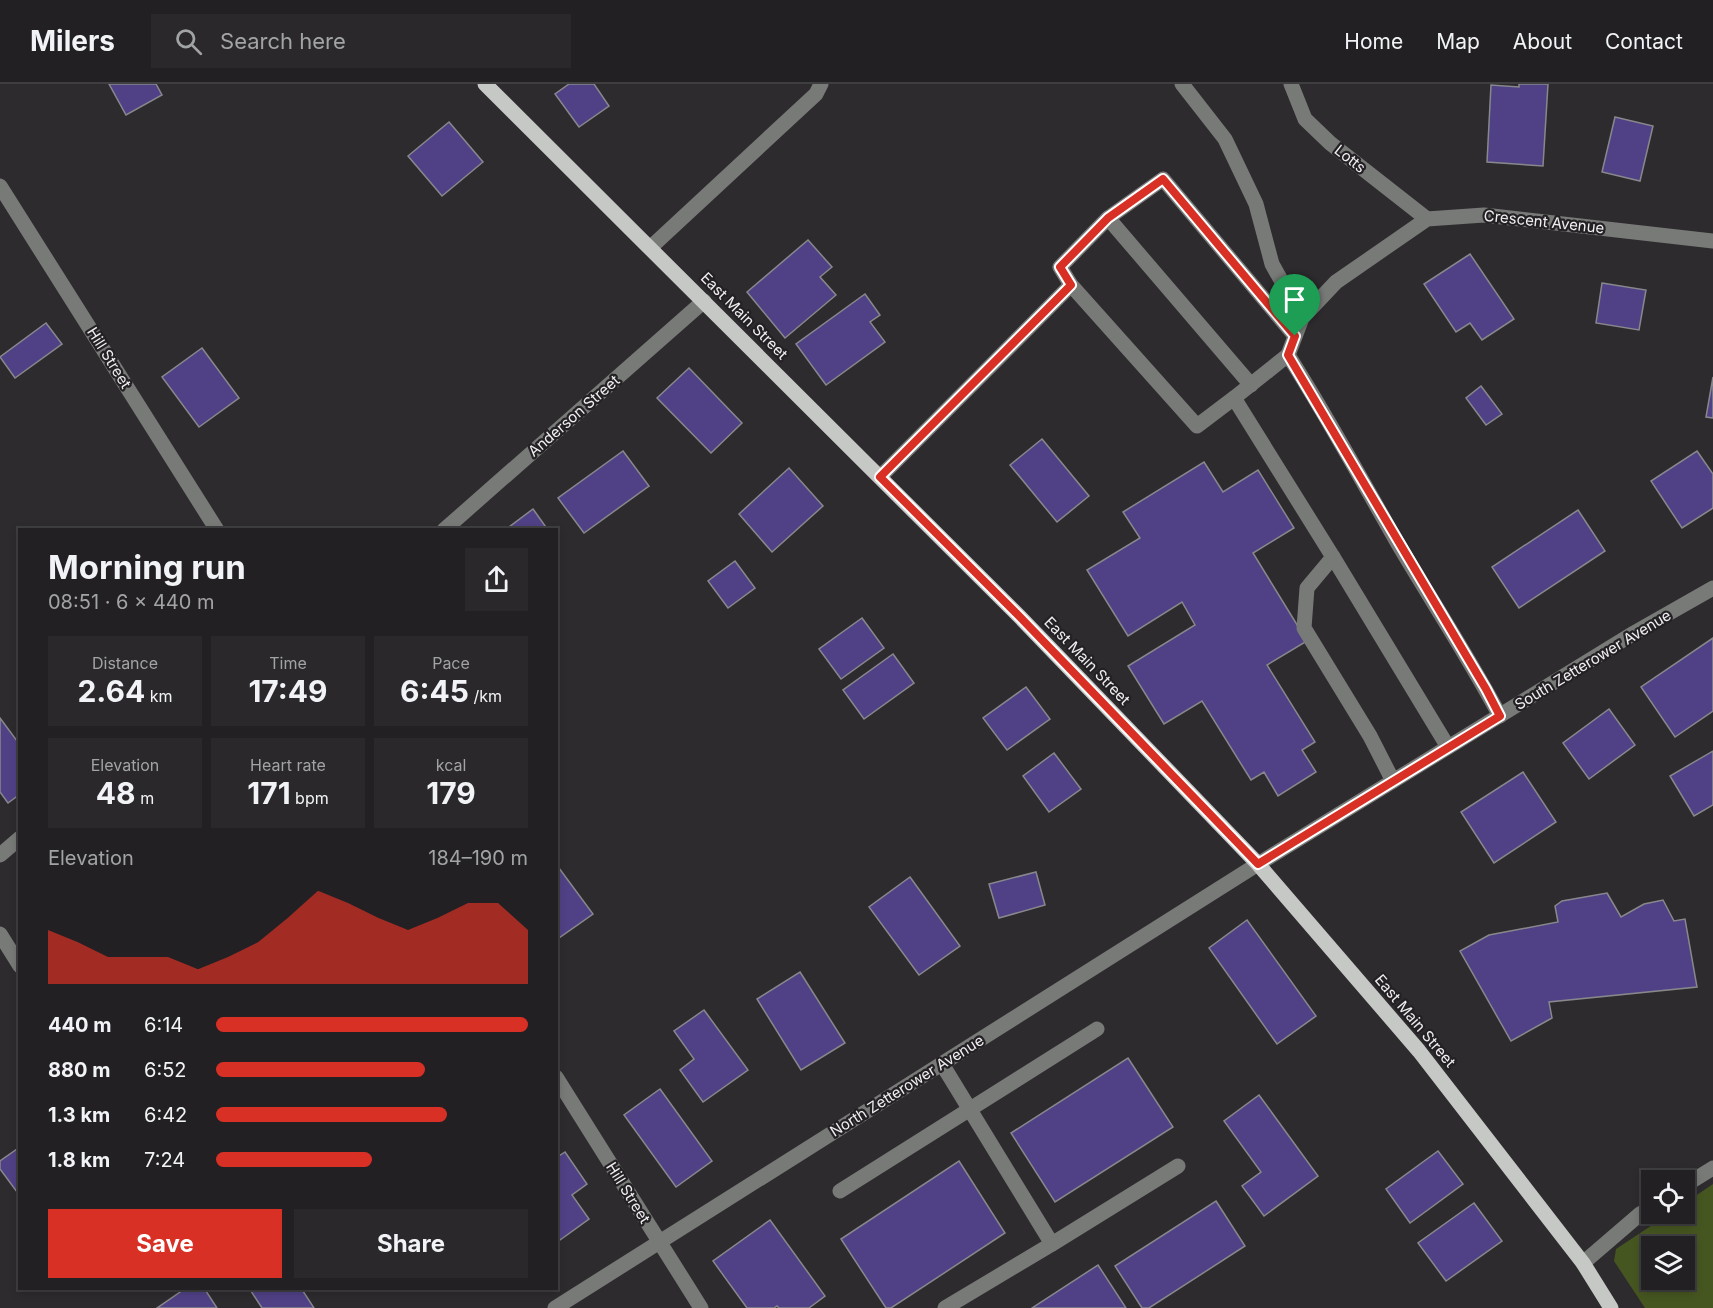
<!DOCTYPE html>
<meta charset="utf-8">
<style>
body{margin:0;font-family:Inter,sans-serif;background:#2a282a;color:#f1f3f6;height:100vh;display:flex;flex-direction:column;font-size:22px;white-space:nowrap}
*{box-sizing:border-box;margin:0}
p{font-size:20px;color:#a2a3a5}
.icon{flex:none;width:33px;height:33px;fill:none;stroke:currentColor;stroke-width:2;stroke-linecap:round;stroke-linejoin:round}
.map{position:relative;flex:1;overflow:hidden}
.side{position:absolute;left:18px;top:444px;width:540px;height:762px;display:flex;flex-direction:column;background:#222022;border-radius:0px;box-shadow:0 3px 9px #0003,0 0 0 2px #3f3e40}
.side>*{flex:none}
.fabs{position:absolute;left:1641px;top:1086px;display:grid;gap:12px}
.fabs a{display:grid;place-items:center;width:54px;height:54px;border-radius:0px;background:#222022;box-shadow:0 3px 9px #0003,0 0 0 2px #3f3e40;font-size:30px}
.pin{position:absolute;display:grid;place-items:center;width:51px;height:51px;color:#fff;margin:-62px -26px;border-radius:50% 50% 50% 0;rotate:-45deg;box-shadow:0 0 6px #0007}
.pin .icon{rotate:45deg}
.round{display:grid;place-items:center;flex:none;width:63px;height:63px;border-radius:0px;background:#2a282a}
.summary{display:flex;align-items:center;justify-content:space-between;height:102px;padding:0 30px}
h1{font-size:33px;font-weight:700;line-height:45px}
.figures{display:grid;grid-template-columns:repeat(3,1fr);gap:9px;height:102px;padding:6px 30px}
.figures div{display:grid;align-content:center;border-radius:0px;background:#2a282a;text-align:center}
.figures b{font-size:30px;font-weight:700}
.figures small{font-size:16px;font-weight:400}
.figures p{font-size:16px}
.chart{height:168px;padding:12px 30px}
.chart p{display:flex;justify-content:space-between}
.chart svg{width:100%;height:108px;margin-top:6px;fill:#d93025;opacity:.7}
.cta{display:flex;gap:12px;margin-top:auto;padding:12px 30px}
.cta a{flex:1;height:69px;border-radius:0px;background:#d93025;color:#fff;font-size:24px;font-weight:700;line-height:69px;text-align:center}
.cta a+a{background:#2a282a;color:#f1f3f6}
ul{padding:0 30px;list-style:none;font-size:20px}
li{display:grid;grid-template-columns:96px 72px 1fr;align-items:center;height:45px}
li i{height:15px;border-radius:8px;background:#d93025}
header{display:flex;align-items:center;gap:36px;box-sizing:border-box;height:84px;padding:0 30px;background:#222022;border-bottom:2px solid #3f3e40}
header strong{font-size:28px}
nav{display:flex;gap:33px;margin-inline-start:auto;font-size:21px}
.search{width:420px;height:54px;background:#2a282a;display:flex;align-items:center;gap:15px;box-sizing:border-box;padding:0 21px;border-radius:0px;color:#a2a3a5;font-size:22px}
.map>svg:first-child{display:block}
</style>
<header>
<strong>Milers</strong>
<div class="search"><svg class="icon" aria-label="search" viewBox="0 0 24 24"><circle cx="10" cy="10" r="6"/><path d="M15 15l6 6"/></svg>Search here</div>
<nav><a>Home</a><a>Map</a><a>About</a><a>Contact</a></nav>
</header>
<div class="map">
<svg width="1713" height="1224" viewBox="0 0 1713 1224">
<rect width="100%" height="100%" fill="#2e2b2e"/>
<path fill="#465620" fill-rule="evenodd" d="M1713,1100V1224H1645L1614,1177L1616,1165L1669,1130H1684L1685,1119ZM1652,1162H1684V1196H1652Z"/>
<g fill="#504186" stroke="#88888c" stroke-width="1.5">
<path d="M109,0H156L162,11L126,31Z"/>
<path d="M569,0H594L609,22L579,43L555,10Z"/>
<path d="M1519,0H1548L1543,82L1487,78L1491,1L1519,3Z"/>
<path d="M1615,33L1653,42L1640,97L1602,88Z"/>
<path d="M449,38L483,78L442,112L408,72Z"/>
<path d="M808,156L832,183L820,193L836,211L785,254L747,208Z"/>
<path d="M1470,170L1514,235L1482,256L1470,239L1456,248L1424,200Z"/>
<path d="M1602,199L1646,206L1639,246L1596,239Z"/>
<path d="M865,210L880,231L870,238L885,258L826,301L796,260Z"/>
<path d="M46,239L62,260L15,294L0,273Z"/>
<path d="M202,264L239,314L199,343L162,293Z"/>
<path d="M689,284L742,339L711,369L657,314Z"/>
<path d="M1713,293V334L1706,333Z"/>
<path d="M1481,302L1502,330L1486,341L1466,314Z"/>
<path d="M1042,355L1089,412L1057,438L1010,381Z"/>
<path d="M623,367L649,402L584,449L558,414Z"/>
<path d="M1697,367L1713,390V424L1682,444L1651,397Z"/>
<path d="M1204,378L1223,408L1258,386L1294,444L1253,469L1307,557L1267,581L1315,658L1302,666L1316,688L1278,712L1264,688L1251,696L1202,617L1164,640L1128,582L1195,541L1182,518L1128,552L1087,486L1140,454L1123,428Z"/>
<path d="M789,384L823,422L772,468L739,430Z"/>
<path d="M533,425L548,446H505Z"/>
<path d="M1578,426L1605,467L1519,524L1492,483Z"/>
<path d="M735,477L755,504L728,524L708,497Z"/>
<path d="M862,534L884,564L841,595L819,565Z"/>
<path d="M1713,554V627L1675,653L1641,603Z"/>
<path d="M893,570L914,599L864,635L843,606Z"/>
<path d="M1026,603L1050,635L1007,666L983,634Z"/>
<path d="M1609,625L1635,661L1589,695L1563,659Z"/>
<path d="M0,634L20,661V710L8,719L0,708Z"/>
<path d="M1713,667V721L1694,732L1670,692Z"/>
<path d="M1054,669L1081,705L1049,728L1023,692Z"/>
<path d="M1523,688L1556,738L1494,779L1461,728Z"/>
<path d="M556,780L593,830L556,856Z"/>
<path d="M1036,788L1045,821L999,834L989,800Z"/>
<path d="M910,793L960,862L919,891L869,823Z"/>
<path d="M1607,809L1621,833L1644,820L1663,816L1674,837L1685,835L1697,903L1549,918L1552,934L1511,957L1460,867L1489,851L1558,838L1555,822L1562,817Z"/>
<path d="M1247,836L1316,932L1277,960L1209,864Z"/>
<path d="M800,888L845,959L801,986L757,915Z"/>
<path d="M704,926L748,986L703,1018L680,986L694,975L674,947Z"/>
<path d="M1128,974L1173,1043L1055,1118L1011,1049Z"/>
<path d="M660,1005L712,1077L676,1103L624,1031Z"/>
<path d="M1259,1011L1318,1092L1264,1132L1242,1102L1261,1088L1224,1037Z"/>
<path d="M20,1063V1112L0,1085V1077Z"/>
<path d="M1438,1067L1463,1100L1410,1139L1386,1105Z"/>
<path d="M565,1068L587,1100L572,1111L589,1135L560,1156L556,1150V1074Z"/>
<path d="M959,1077L1005,1149L891,1224H886L841,1155Z"/>
<path d="M1216,1117L1245,1162L1149,1224H1142L1115,1182Z"/>
<path d="M1474,1119L1502,1157L1446,1197L1418,1159Z"/>
<path d="M770,1136L825,1212L809,1224H779L777,1222L774,1224H747L713,1177Z"/>
<path d="M1098,1181L1126,1224H1032Z"/>
<path d="M186,1204H204L217,1224H157Z"/>
<path d="M249,1204H301L314,1224H262Z"/>
</g>
<g fill="none" stroke-linecap="round" stroke-linejoin="round">
<g stroke="#787a78" stroke-width="15">
<path d="M1182,0L1225,55L1256,120L1272,180L1302,234"/>
<path d="M1291,0L1305,35L1330,59L1427,135"/>
<path d="M0,102L217,446"/>
<path d="M1108,134L1163,95L1295,252"/>
<path d="M650,164L816,10L821,0"/>
<path d="M1288,271L1302,234L1336,198L1427,135L1484,131L1713,157"/>
<path d="M1234,314L1197,342L1071,201L1060,183L1108,134L1251,301"/>
<path d="M880,393L1071,201"/>
<path d="M444,446L704,217"/>
<path d="M1333,473L1234,314L1288,271C1327,332 1361,395 1397,458C1431,516 1468,572 1500,632"/>
<path d="M1393,697L1370,652L1304,544L1307,504L1333,473L1448,663"/>
<path d="M0,771L20,754"/>
<path d="M0,850L20,882"/>
<path d="M942,980L1052,1160L1178,1082"/>
<path d="M556,993L701,1224"/>
<path d="M1684,1102L1713,1084"/>
<path d="M840,1107L1097,945"/>
<path d="M1583,1179L1640,1130L1652,1123"/>
<path d="M555,1224L1258,780L1634,549L1713,504"/>
<path d="M945,1224L1052,1160"/>
</g>
<path stroke="#c5c8c5" stroke-width="15" d="M485,0L1020,533L1258,780L1419,967L1583,1179L1611,1224"/>
</g>
<g fill="none" stroke-linecap="round" stroke-linejoin="round">
<defs>
<path id="route" d="M1163,95L1295,252L1288,271L1486,605L1500,632L1258,780L1020,533L880,393L1071,201L1060,183L1108,134Z"/>
</defs>
<use href="#route" stroke="#fff" stroke-width="12"/>
<use href="#route" stroke="#d93025" stroke-width="8"/>
</g>
<g text-anchor="middle" stroke-width="4.5" stroke-linejoin="round" paint-order="stroke">
<g font-size="15" fill="#f0eef0" stroke="#242124">
<text transform="translate(1350 75) rotate(38)" y="5">Lotts</text>
<text transform="translate(1544 138) rotate(6)" y="5">Crescent Avenue</text>
<text transform="translate(744 232) rotate(45)" y="5">East Main Street</text>
<text transform="translate(109 274) rotate(58)" y="5">Hill Street</text>
<text transform="translate(574 332) rotate(-41)" y="5">Anderson Street</text>
<text transform="translate(1593 576) rotate(-31)" y="5">South Zetterower Avenue</text>
<text transform="translate(1087 577) rotate(46)" y="5">East Main Street</text>
<text transform="translate(1415 937) rotate(50)" y="5">East Main Street</text>
<text transform="translate(907 1002) rotate(-32)" y="5">North Zetterower Avenue</text>
<text transform="translate(628 1109) rotate(58)" y="5">Hill Street</text>
</g>
</g>
</svg>
<div class="fabs">
<a><svg class="icon" aria-label="locate" viewBox="0 0 24 24"><circle cx="12" cy="12" r="6"/><path d="M12 2v4M12 18v4M2 12h4M18 12h4"/></svg></a>
<a><svg class="icon" aria-label="layers" viewBox="0 0 24 24"><path d="M12 4l9 5-9 5-9-5zM3 14l9 5 9-5"/></svg></a>
</div>
<div class="pin" style="left:1295px;top:252px;background:#1e9e55"><svg class="icon" aria-label="arrive" viewBox="0 0 24 24"><path d="M6 21V4h12l-3 4 3 4H6"/></svg></div>
<section class="side">
<div class="summary"><div><h1>Morning run</h1><p>08:51 · 6 × 440 m</p></div><a class="round"><svg class="icon" aria-label="share" viewBox="0 0 24 24"><path d="M12 15V3M7 8l5-5 5 5M5 13v7h14v-7"/></svg></a></div>
<div class="figures">
<div><p>Distance</p><b>2.64<small> km</small></b></div>
<div><p>Time</p><b>17:49</b></div>
<div><p>Pace</p><b>6:45<small> /km</small></b></div>
</div>
<div class="figures">
<div><p>Elevation</p><b>48<small> m</small></b></div>
<div><p>Heart rate</p><b>171<small> bpm</small></b></div>
<div><p>kcal</p><b>179</b></div>
</div>
<div class="chart"><p><span>Elevation</span>184–190 m</p>
<svg viewBox="0 0 160 44" preserveAspectRatio="none"><path d="M0 44V22L10 27L20 33L30 33L40 33L50 38L60 33L70 27L80 17L90 6L100 11L110 17L120 22L130 17L140 11L150 11L160 22V44z"/></svg>
</div>
<ul>
<li><b>440 m</b>6:14<i style="width:100%"></i></li>
<li><b>880 m</b>6:52<i style="width:67%"></i></li>
<li><b>1.3 km</b>6:42<i style="width:74%"></i></li>
<li><b>1.8 km</b>7:24<i style="width:50%"></i></li>
</ul>
<div class="cta"><a>Save</a><a>Share</a></div>
</section>
</div>
